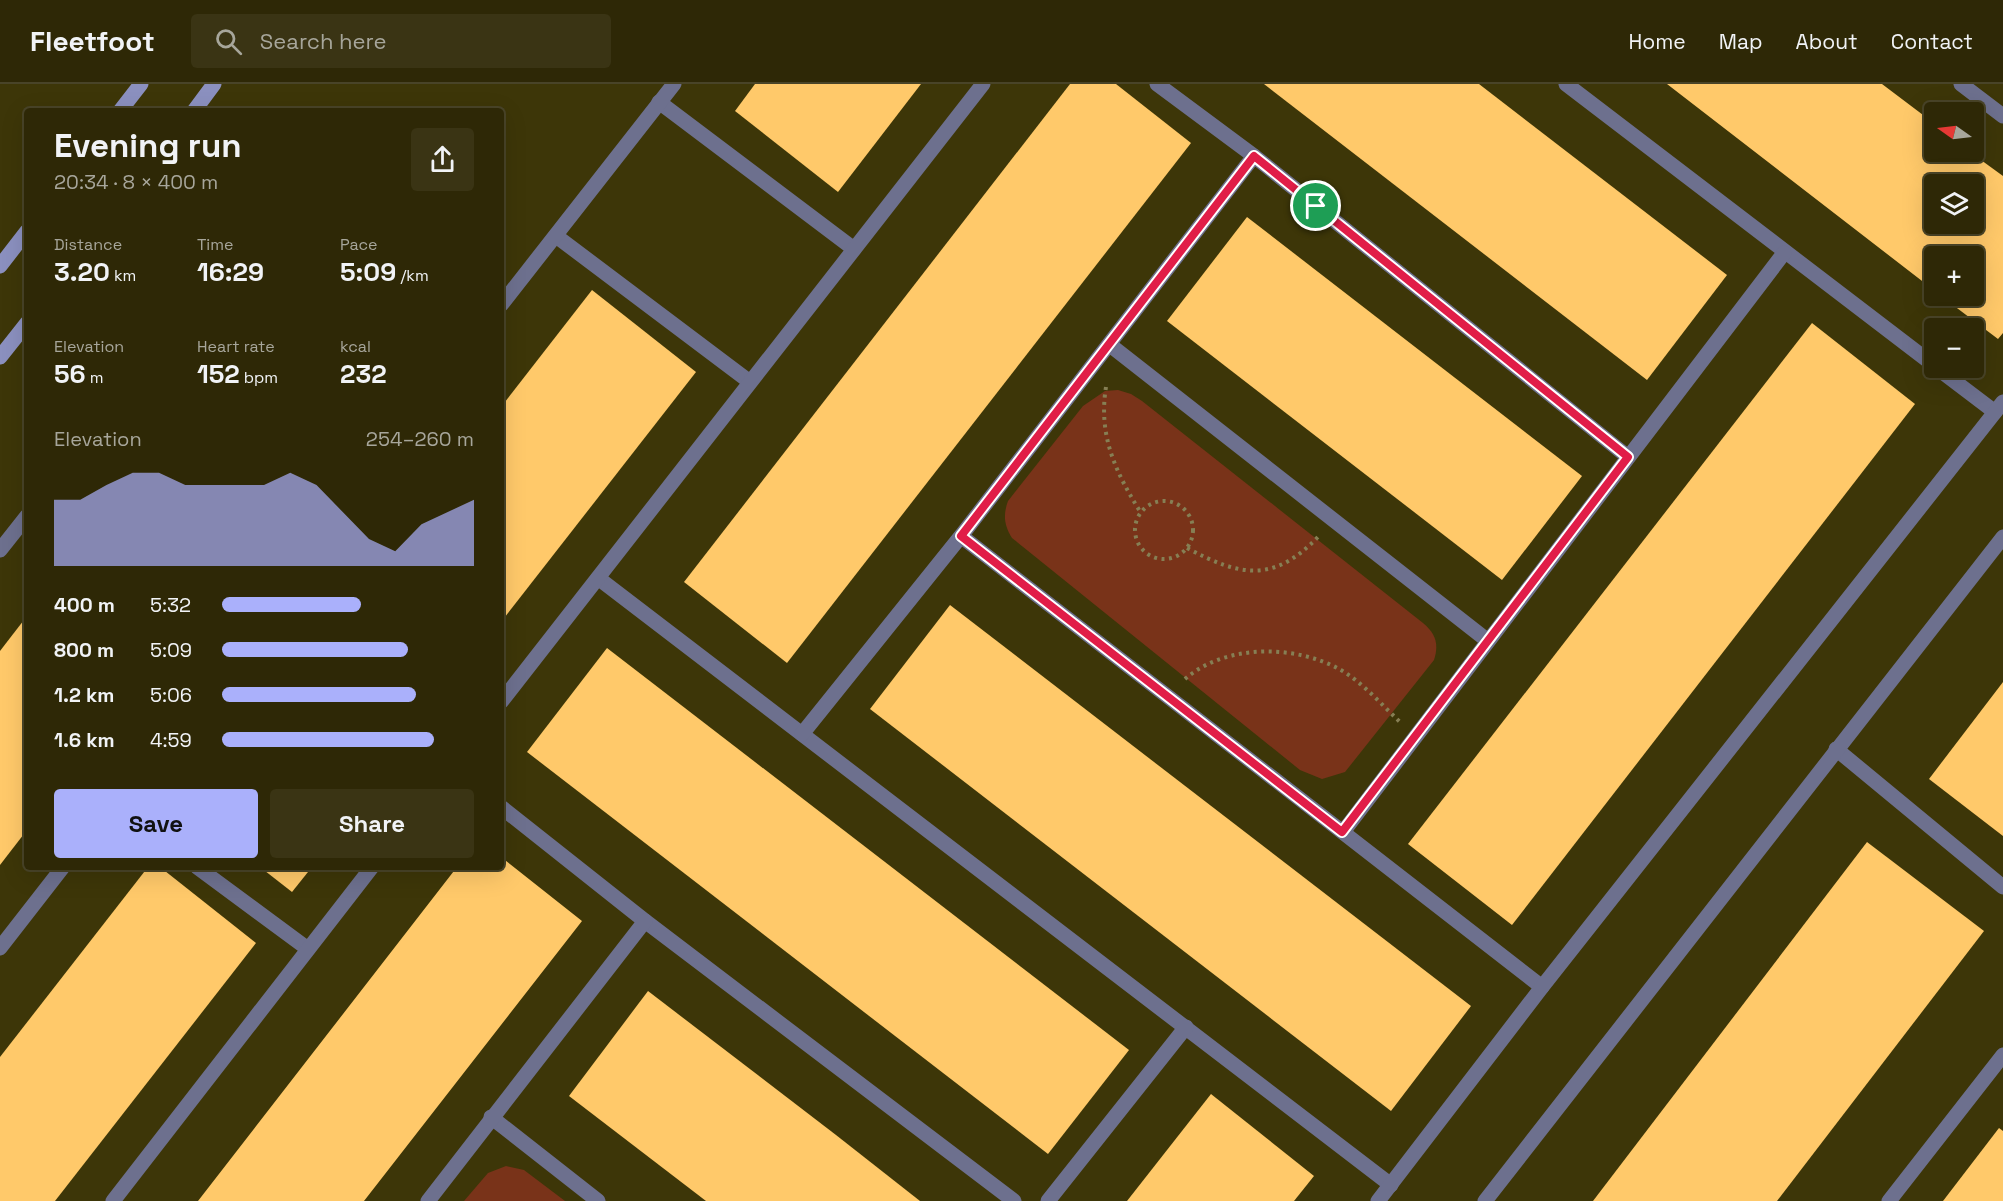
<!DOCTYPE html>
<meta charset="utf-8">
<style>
body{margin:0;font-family:"Space Grotesk",sans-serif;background:#3a3414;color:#f1f3f6;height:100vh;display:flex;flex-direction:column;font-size:22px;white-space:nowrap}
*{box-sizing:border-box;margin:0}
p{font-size:20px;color:#a7a69b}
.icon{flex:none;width:33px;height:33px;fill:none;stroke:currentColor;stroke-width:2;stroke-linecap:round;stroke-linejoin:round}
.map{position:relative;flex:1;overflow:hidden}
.details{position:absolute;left:24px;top:24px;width:480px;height:762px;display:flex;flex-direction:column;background:#2e2806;border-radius:6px;box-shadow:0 6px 24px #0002,0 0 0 2px #494428}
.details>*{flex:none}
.needle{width:39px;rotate:284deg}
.fabs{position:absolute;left:1924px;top:18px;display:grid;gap:12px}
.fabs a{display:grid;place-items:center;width:60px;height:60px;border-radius:6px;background:#2e2806;box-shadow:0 6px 24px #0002,0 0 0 2px #494428;font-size:30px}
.pin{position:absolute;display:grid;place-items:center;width:51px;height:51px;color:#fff;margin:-26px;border:3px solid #fff;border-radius:50%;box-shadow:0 2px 6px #0007}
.round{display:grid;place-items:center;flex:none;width:63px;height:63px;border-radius:6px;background:#3a3414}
.summary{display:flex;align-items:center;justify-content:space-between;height:102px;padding:0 30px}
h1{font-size:33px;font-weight:700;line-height:45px}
.figures{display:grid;grid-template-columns:repeat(3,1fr);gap:9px;height:102px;padding:6px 30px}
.figures div{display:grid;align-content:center}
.figures b{font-size:26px;font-weight:700}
.figures small{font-size:16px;font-weight:400}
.figures p{font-size:16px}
.chart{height:168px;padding:12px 30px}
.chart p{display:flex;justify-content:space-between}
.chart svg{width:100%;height:108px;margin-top:6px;fill:#aab0fb;opacity:.7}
.action{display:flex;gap:12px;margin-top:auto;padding:12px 30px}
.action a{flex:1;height:69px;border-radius:6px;background:#aab0fb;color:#111;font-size:24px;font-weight:700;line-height:69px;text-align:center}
.action a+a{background:#3a3414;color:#f1f3f6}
ul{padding:0 30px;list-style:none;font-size:20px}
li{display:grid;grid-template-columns:96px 72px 1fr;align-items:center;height:45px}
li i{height:15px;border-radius:8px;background:#aab0fb}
header{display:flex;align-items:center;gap:36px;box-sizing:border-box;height:84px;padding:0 30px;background:#2e2806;border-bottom:2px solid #494428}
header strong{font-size:28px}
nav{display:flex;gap:33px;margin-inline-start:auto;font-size:21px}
.search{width:420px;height:54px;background:#3a3414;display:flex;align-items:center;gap:15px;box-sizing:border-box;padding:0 21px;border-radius:6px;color:#a7a69b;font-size:22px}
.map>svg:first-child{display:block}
</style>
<header>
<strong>Fleetfoot</strong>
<div class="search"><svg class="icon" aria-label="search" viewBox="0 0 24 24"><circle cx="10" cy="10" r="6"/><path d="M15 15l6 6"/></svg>Search here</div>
<nav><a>Home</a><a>Map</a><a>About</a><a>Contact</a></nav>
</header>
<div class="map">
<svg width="2003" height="1117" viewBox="0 0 2003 1117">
<rect width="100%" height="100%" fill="#3d3608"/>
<g fill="#793319">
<path d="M1118,306L1131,310L1142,317L1423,539C1436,550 1439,560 1434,576L1345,688L1322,695L1300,686L1012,454C1004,441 1003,431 1008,417L1083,322L1105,307Z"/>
<path d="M506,1082L524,1086L565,1117H464L488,1089Z"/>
</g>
<g fill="#ffc96a" fill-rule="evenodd">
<path d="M755,0H921L838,108L735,27Z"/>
<path d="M1070,0H1116L1191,59L787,579L684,498Z"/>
<path d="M1264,0H1479L1727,191L1647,296Z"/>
<path d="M1667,0H1882L1935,40V68H1970L2003,92V249L1998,255L1941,212H1974V172H1935V207ZM1935,100H1974V140H1935Z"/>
<path d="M1247,133L1582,392L1502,496L1167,237Z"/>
<path d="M592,206L696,288L501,538V323Z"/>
<path d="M1812,239L1915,320L1512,841L1408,760Z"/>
<path d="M950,521L1471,922L1391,1027L870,625Z"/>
<path d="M27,532V746L0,781V567Z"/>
<path d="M607,564L1129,966L1048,1070L527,668Z"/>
<path d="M2003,598V752L1929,695Z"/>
<path d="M1867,758L1984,847L1777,1117H1593Z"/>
<path d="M501,773L582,837L364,1117H198L457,783H501Z"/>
<path d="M148,783H160L256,859L55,1117H0V973Z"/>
<path d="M260,783H312L292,808Z"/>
<path d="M648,907L836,1051L920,1117H706L569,1012Z"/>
<path d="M1211,1010L1314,1092L1294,1117H1127Z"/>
<path d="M1999,1044L2003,1047V1117H1943Z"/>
</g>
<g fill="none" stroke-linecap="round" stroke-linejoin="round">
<g stroke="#867f54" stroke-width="4" stroke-dasharray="3 4.5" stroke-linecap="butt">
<path d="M1106,303C1098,352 1116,389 1141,429"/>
<circle cx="1164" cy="446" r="29"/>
<path d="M1187,464C1241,493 1274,499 1319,452"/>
<path d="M1185,595C1225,560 1295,560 1341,586C1363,599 1381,620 1400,638"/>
</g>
<g stroke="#6d708e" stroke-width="15">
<path d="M1157,0L1254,72L1628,373"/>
<path d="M1566,0L1935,282"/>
<path d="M1961,0L2003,32"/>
<path d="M659,18L854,165"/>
<path d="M556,152L750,298"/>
<path d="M501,221L674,0"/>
<path d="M1110,261L1488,557"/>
<path d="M1937,284L1995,328"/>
<path d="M961,452L1542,903"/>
<path d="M0,466L27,432"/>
<path d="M598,494L1391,1101"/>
<path d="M501,618L983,0"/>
<path d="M802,650L961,452L1254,72"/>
<path d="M1836,665L2003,803"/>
<path d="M501,723L645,837L1014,1117"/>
<path d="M1343,748L1784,169"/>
<path d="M197,783L308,865"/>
<path d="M0,864L63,783"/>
<path d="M491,1033L598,1117"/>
<path d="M113,1117L372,783"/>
<path d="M428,1117L645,837"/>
<path d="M1048,1117L1186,943"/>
<path d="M1378,1117L1542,903L2003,318"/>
<path d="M1485,1117L2003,453"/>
<path d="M1889,1117L2003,971"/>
</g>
<g stroke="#8b90bf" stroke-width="15">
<path d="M120,27L141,0"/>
<path d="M194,27L214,0"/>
<path d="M0,182L27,147"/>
<path d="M0,273L27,239"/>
</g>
</g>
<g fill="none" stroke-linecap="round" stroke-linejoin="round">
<defs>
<path id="route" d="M1254,72L1628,373L1342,748L961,452Z"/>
</defs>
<use href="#route" stroke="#fff" stroke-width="12"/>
<use href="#route" stroke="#e11d48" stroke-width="8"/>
</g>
</svg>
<div class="fabs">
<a><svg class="needle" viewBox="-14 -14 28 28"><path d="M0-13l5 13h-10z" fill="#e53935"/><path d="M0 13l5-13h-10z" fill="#a7a69b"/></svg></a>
<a><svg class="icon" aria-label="layers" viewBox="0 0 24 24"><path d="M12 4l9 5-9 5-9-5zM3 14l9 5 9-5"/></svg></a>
<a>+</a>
<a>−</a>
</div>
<div class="pin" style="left:1316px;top:122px;background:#1e9e55"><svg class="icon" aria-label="arrive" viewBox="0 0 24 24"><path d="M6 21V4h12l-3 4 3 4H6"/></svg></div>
<section class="details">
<div class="summary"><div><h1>Evening run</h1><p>20:34 · 8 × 400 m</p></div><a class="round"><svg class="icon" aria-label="share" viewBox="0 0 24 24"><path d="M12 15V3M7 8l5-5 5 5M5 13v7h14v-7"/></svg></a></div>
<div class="figures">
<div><p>Distance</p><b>3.20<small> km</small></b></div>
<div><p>Time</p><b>16:29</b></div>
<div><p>Pace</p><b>5:09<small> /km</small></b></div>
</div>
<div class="figures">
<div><p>Elevation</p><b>56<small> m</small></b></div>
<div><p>Heart rate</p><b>152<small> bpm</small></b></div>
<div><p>kcal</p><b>232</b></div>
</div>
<div class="chart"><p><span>Elevation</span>254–260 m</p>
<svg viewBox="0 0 160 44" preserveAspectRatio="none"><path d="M0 44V17L10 17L20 11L30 6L40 6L50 11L60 11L70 11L80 11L90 6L100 11L110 22L120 33L130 38L140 27L150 22L160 17V44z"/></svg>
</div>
<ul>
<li><b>400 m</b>5:32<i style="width:55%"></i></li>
<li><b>800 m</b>5:09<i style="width:74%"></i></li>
<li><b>1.2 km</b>5:06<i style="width:77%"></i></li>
<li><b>1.6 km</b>4:59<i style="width:84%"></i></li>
</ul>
<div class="action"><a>Save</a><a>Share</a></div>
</section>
</div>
